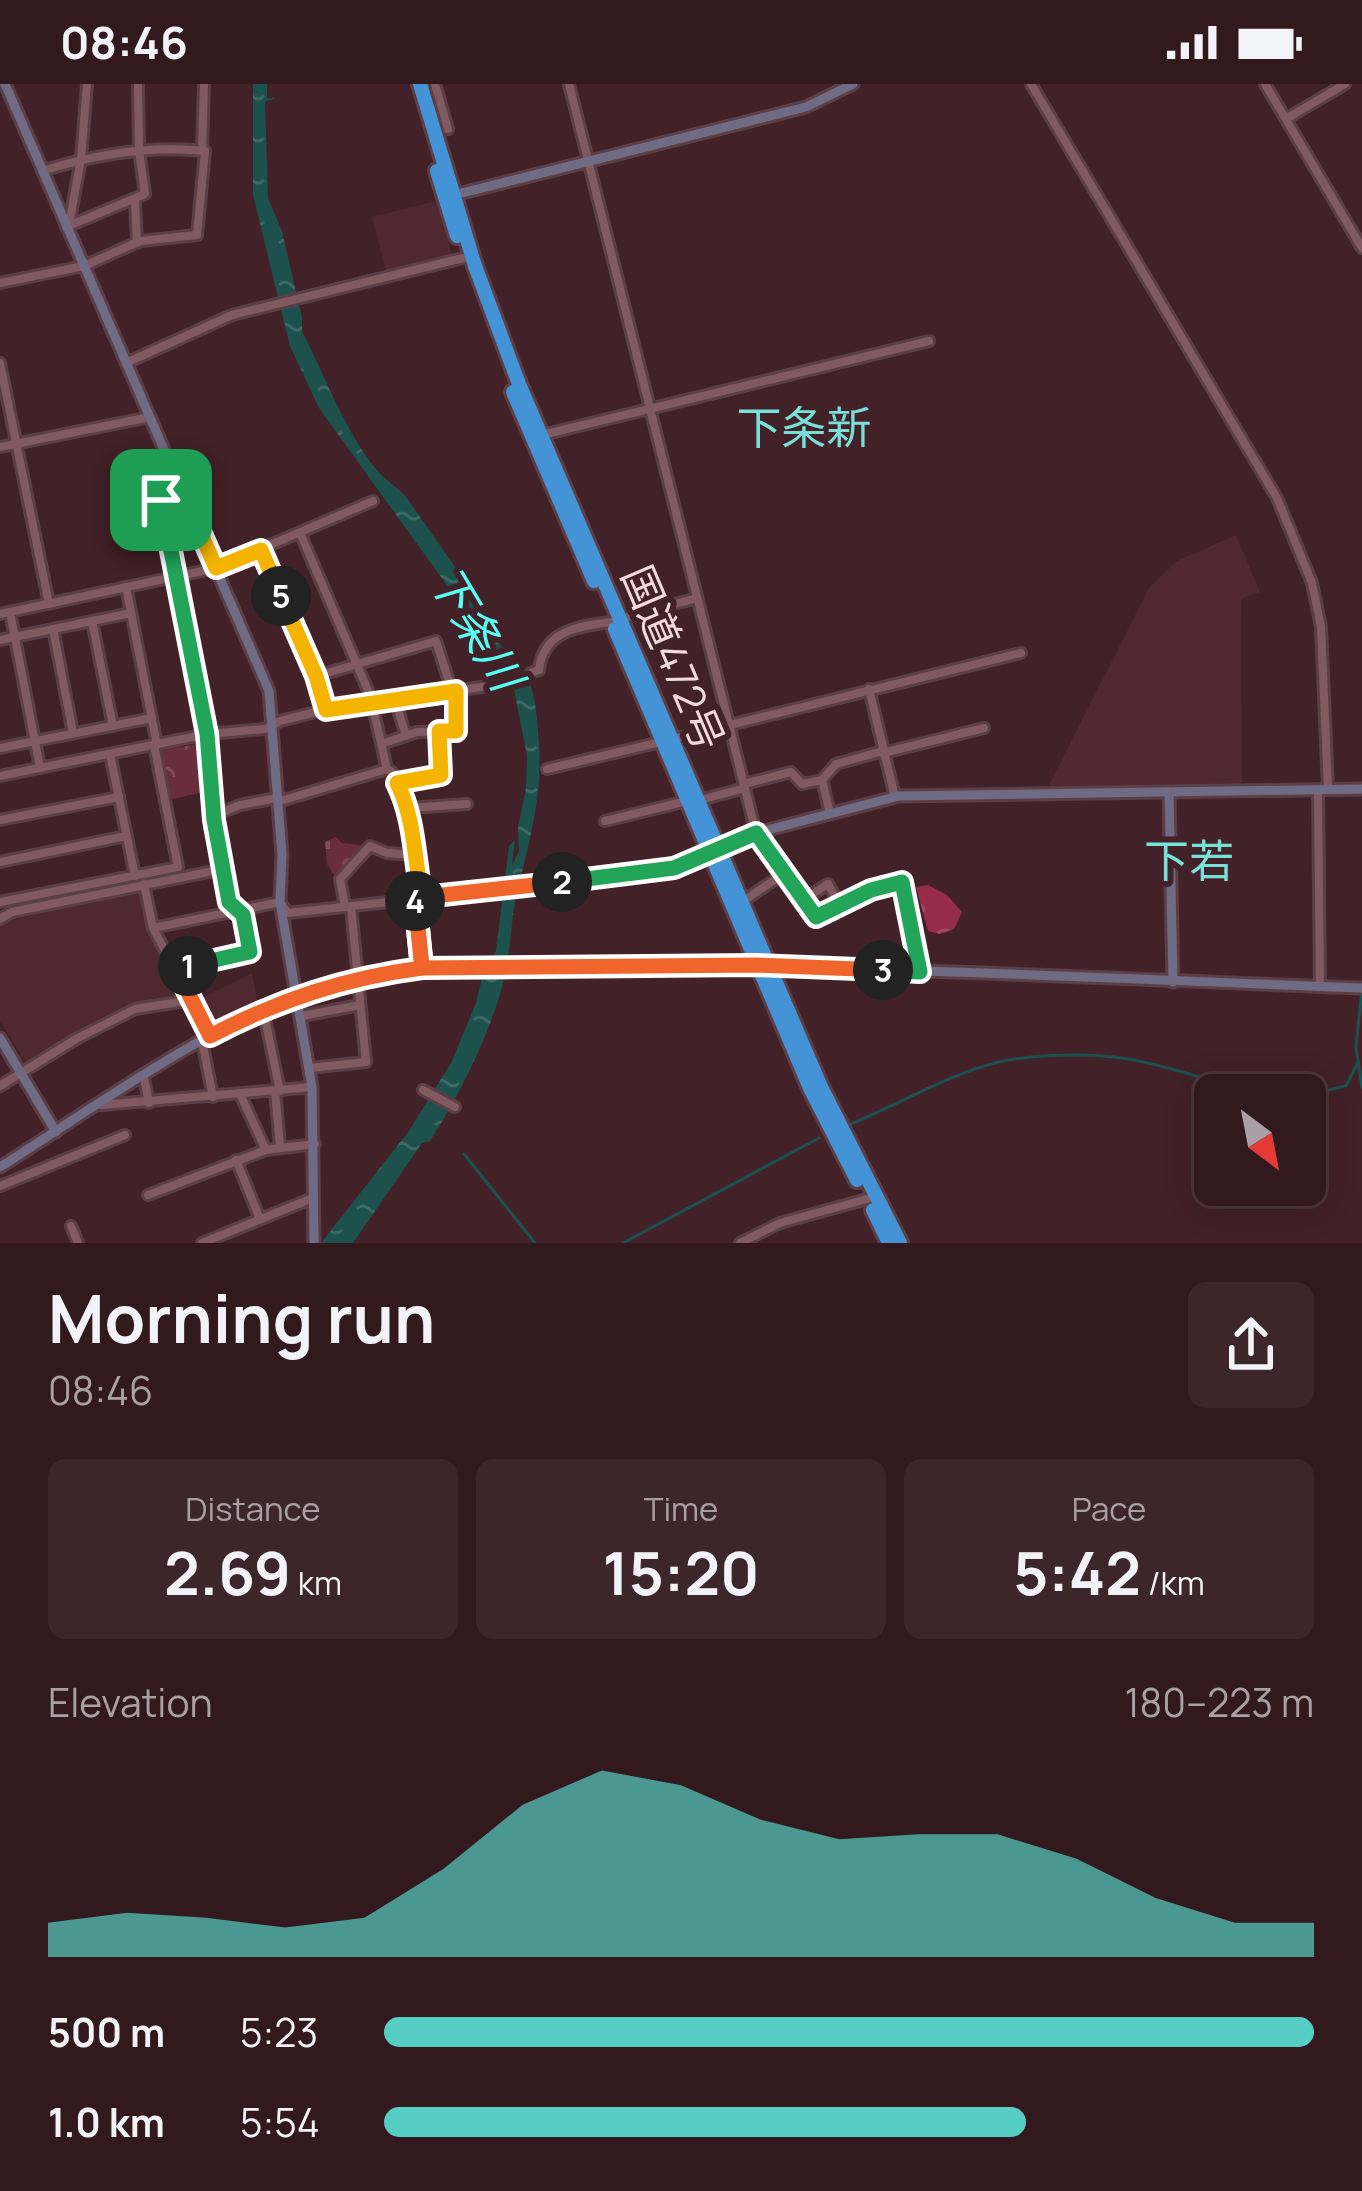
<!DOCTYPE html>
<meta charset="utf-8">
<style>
body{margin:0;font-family:Manrope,"Noto Sans JP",sans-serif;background:#3d262b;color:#f1f3f6;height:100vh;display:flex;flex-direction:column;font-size:45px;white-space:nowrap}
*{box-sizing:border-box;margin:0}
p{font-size:39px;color:#a8a0a4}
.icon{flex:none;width:66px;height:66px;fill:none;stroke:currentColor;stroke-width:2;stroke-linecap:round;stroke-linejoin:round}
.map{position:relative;height:1159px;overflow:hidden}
.panel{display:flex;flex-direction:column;background:#32191e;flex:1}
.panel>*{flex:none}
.needle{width:78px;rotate:148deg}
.buttons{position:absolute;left:1194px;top:990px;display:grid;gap:24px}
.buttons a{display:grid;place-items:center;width:132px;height:132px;border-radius:18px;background:#32191e;box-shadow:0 6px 30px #0003,0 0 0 3px #4d383c;font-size:60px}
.pin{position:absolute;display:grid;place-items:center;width:102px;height:102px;color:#fff;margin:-51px;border-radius:24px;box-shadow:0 6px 18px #0006}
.km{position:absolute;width:60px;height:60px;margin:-30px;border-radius:50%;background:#222;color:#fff;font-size:33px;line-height:60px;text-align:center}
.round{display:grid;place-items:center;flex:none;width:126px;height:126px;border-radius:18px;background:#3d262b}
.headline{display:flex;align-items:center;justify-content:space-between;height:204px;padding:0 48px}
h1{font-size:66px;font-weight:700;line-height:90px}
.figures{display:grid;grid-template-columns:repeat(3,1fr);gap:18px;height:204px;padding:12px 48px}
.figures div{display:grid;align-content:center;border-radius:18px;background:#3d262b;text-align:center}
.figures b{font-size:60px;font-weight:700}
.figures small{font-size:33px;font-weight:400}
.figures p{font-size:33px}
.chart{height:336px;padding:24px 48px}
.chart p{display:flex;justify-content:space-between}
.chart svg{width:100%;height:216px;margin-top:12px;fill:#56cec4;opacity:.7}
ul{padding:0 48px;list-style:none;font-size:39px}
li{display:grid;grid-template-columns:192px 144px 1fr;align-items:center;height:90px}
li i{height:30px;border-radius:15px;background:#56cec4}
.status{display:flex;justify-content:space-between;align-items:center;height:84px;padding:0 60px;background:#32191e;direction:ltr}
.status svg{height:33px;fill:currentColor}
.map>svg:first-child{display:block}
</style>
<div class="status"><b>08:46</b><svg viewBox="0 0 49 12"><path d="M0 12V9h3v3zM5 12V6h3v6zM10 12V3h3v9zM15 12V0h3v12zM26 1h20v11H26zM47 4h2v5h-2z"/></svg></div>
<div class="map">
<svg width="1362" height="1159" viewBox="0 0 1362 1159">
<defs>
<pattern id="forest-crowns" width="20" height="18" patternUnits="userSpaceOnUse" patternTransform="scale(3)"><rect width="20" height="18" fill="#962c4a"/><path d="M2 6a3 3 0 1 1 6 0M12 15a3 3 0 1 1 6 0" fill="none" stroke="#a54a64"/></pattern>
<pattern id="cemetery-stones" width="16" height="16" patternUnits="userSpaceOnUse" patternTransform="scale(3)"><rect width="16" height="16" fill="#6a2d3b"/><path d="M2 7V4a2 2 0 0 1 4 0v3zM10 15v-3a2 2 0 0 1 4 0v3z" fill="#804b57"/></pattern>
<pattern id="park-crowns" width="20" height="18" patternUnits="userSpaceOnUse" patternTransform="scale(3)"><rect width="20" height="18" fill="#6a2d3b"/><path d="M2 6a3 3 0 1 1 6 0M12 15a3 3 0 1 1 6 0" fill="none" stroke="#804b57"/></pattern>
<pattern id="water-ripples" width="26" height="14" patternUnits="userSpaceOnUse" patternTransform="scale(3)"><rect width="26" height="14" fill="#1c514d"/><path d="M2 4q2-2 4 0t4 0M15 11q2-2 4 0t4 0" fill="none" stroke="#3d6966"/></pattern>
</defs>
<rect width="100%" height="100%" fill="#422128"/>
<g fill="#502831">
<path d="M436,117L453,174L387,190L372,133Z"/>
<path d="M1236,451L1260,508L1241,515L1242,699L1048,703L1149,504L1177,477Z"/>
<path d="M136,807L142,810L151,849L182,908L180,913L134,922L74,951L27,980L0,937V839Z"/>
<path d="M252,889L257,916L209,940L197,916Z"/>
</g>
<path fill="url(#forest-crowns)" d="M928,801L947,811L962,828L954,845L940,850L928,847L916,803Z"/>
<path fill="url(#cemetery-stones)" d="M336,753L342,759L367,762L337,795L327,780L325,758Z"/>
<path fill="url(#park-crowns)" d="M203,659L206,707L169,716L158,667Z"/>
<path fill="url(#water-ripples)" d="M253,0H267V14H276L265,18L268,114L282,147L302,234V247C325,292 343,343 375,384C385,397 399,403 409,417L497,543C496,568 517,578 528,596C536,610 538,644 539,659C543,712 528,762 517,809C511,834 511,864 505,890C494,943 459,1012 430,1057L422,1059L353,1159H321L409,1047L452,977L476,919L483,890L496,867L509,762L515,756L512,781L519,768L518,744L526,704L527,672L511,590L319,324L290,262L253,111Z"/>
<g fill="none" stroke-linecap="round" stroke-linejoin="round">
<g stroke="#1c514d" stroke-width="3">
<path d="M1362,905L1356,963L1362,1003"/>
<path d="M851,1040C895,1022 950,990 995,979C1025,971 1082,969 1114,973C1203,984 1249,1027 1346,1002L1357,980"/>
<path d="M464,1070L535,1159"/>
<path d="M623,1159L819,1054"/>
</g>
<defs>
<g id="street">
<path d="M435,0L448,45"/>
<path d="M569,0L756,749L816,833L871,806L902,798L920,888"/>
<path d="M1031,0L1277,414L1312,499L1321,543L1328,705"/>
<path d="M1265,0L1362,164"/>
<path d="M1286,35L1345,0"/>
<path d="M202,67L204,0"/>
<path d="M135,117L137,159"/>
<path d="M69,141L81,75L87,0"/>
<path d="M66,143L145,110L139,66L138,0"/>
<path d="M0,199L84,182L140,157L197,151L205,67C149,61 96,70 42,87"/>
<path d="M0,279L49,520"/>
<path d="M126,279L232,231L463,174"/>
<path d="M542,351L929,257"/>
<path d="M0,363L150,333"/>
<path d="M300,449L370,611L387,685L392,688L410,727L422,814"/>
<path d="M261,467L317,592L326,626"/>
<path d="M126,503L157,661"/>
<path d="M10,528L40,684"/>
<path d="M0,530L216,484L373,417"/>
<path d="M620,535L697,514"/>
<path d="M92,537L113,642"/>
<path d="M53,545L73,649"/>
<path d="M0,556L131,529"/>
<path d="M317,592L436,557L452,607"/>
<path d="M869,605L895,713"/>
<path d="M395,616L406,652"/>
<path d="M673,655L1021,569"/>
<path d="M381,660L417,648L456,647V607"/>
<path d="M0,664L152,634"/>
<path d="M883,669L984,644"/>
<path d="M110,670L135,792"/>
<path d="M547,685L661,658"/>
<path d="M0,692L207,650L265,645L280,637L340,622L497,601L539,586C543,547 578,542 612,538"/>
<path d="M822,696L830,729"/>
<path d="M397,699L441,691L439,648"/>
<path d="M744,700L791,688L802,700L822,696L836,680L883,667"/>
<path d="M1318,708L1320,903"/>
<path d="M700,716L745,704"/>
<path d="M277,718L387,685"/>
<path d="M409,724L467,720"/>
<path d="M213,732L240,721L277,714"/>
<path d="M0,736L119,713"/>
<path d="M605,737L687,717"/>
<path d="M0,778L126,752"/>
<path d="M144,800L153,844L210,952"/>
<path d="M415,815L421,884"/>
<path d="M803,816L828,800L840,821"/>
<path d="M0,818L178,783L154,661"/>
<path d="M742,818L783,790"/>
<path d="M345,823L340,795L370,762L387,769L415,771"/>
<path d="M0,835L12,828L223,785"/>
<path d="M153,844L280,818L288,829L653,789L712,767"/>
<path d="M176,885L250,868L243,831L229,818L223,785L214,737L207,650L161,416L184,411"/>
<path d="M263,925L280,1007"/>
<path d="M302,932L360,921"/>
<path d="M202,957L213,1013"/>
<path d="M310,984L366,978L351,823"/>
<path d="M144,994L149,1019"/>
<path d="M0,1002L76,955L135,925L191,916"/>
<path d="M275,1006L280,1063"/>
<path d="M423,1006L455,1023"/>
<path d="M240,1010L266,1066"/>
<path d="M101,1021L312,1003"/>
<path d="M236,1076L260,1135"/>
<path d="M0,1102L125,1051"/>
<path d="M148,1111L266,1066L315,1060"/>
<path d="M71,1142L78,1159"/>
<path d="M202,1159L313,1114"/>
<path d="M740,1159L780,1139L867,1115"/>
</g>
<g id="secondary">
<path d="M5,0L269,607L282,770L280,818L312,1003L314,1159"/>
<path d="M454,111L806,23L853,0"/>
<path d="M1169,708L1173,898"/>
<path d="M719,765L756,749L899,712L1362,705"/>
<path d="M0,954L56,1048"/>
<path d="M0,1083C100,1020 213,936 325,901C421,872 526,882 624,882C870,881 1116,895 1362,904"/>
</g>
<g id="highway">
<path d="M420,0L475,182L519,300L821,1003L900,1159"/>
<path d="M437,87L457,152"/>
<path d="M513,308L594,497"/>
<path d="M615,545L810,1004L857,1096"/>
<path d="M873,1126L889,1159"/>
</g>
</defs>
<use href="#street" stroke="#5c3f46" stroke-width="14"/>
<use href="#secondary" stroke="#5c3f46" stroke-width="15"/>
<use href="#highway" stroke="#5c3f46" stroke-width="20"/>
<use href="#street" stroke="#815a61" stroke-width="8"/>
<use href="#secondary" stroke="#6f6b84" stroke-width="9"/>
<use href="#highway" stroke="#4593d7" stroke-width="14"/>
</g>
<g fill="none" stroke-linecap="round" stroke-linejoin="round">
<defs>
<path id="split-1" d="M161,416L207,650L214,736L223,785L229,818L243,831L250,868L188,882"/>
<path id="split-2" d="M188,882L176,885L210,952C279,916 345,894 422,884L415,814L562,798"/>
<path id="split-3" d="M562,798L674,784L756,749L816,833L871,806L902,798L920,888L883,886"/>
<path id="split-4" d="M415,817L422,884L756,881L883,886"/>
<path id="split-5" d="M281,512L316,592L326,626L456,607V647H439L441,691L397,699C415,735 414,774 422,814L415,817"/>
<path id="split-6" d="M161,416L184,411L216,484L261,466L281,512"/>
</defs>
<use href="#split-1" stroke="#fff" stroke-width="24"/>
<use href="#split-2" stroke="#fff" stroke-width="24"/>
<use href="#split-3" stroke="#fff" stroke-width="24"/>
<use href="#split-4" stroke="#fff" stroke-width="24"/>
<use href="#split-5" stroke="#fff" stroke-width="24"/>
<use href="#split-6" stroke="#fff" stroke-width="24"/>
<use href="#split-1" stroke="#22a559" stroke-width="15"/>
<use href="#split-2" stroke="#f0652b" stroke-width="15"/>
<use href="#split-3" stroke="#22a559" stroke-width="15"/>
<use href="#split-4" stroke="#f0652b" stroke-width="15"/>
<use href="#split-5" stroke="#f5b400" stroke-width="15"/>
<use href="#split-6" stroke="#f5b400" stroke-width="15"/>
</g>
<g text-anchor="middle" stroke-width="12" stroke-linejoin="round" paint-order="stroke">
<g font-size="42" fill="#f2dade" stroke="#422128">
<text transform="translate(673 574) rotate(67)" y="15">国道472号</text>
</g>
<g font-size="45" fill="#77e1d7" stroke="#422128">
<text x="804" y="360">下条新</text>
<text x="1189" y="793">下若</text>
</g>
<g font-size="45" font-style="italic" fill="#57fef2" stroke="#422128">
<text transform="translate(476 544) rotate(59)" y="16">下条川</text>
</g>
</g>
</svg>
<div class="buttons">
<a><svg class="needle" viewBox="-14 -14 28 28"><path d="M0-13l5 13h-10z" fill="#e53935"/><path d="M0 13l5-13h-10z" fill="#a8a0a4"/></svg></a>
</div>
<div class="pin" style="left:161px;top:416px;background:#1e9e55"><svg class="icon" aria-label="arrive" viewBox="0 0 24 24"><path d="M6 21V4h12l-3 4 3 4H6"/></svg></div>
<b class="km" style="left:188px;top:882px">1</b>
<b class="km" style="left:562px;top:798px">2</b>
<b class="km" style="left:883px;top:886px">3</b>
<b class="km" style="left:415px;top:817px">4</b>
<b class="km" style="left:281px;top:512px">5</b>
</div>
<section class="panel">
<div class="headline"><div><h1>Morning run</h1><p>08:46</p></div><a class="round"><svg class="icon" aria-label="share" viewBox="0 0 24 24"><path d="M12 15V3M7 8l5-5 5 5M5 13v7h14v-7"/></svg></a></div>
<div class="figures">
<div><p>Distance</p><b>2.69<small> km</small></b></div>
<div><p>Time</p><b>15:20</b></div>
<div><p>Pace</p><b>5:42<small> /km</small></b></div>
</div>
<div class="chart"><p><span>Elevation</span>180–223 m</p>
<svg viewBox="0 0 160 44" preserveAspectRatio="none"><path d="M0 44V37L10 35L20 36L30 38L40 36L50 26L60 13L70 6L80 9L90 16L100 20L110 19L120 19L130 24L140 32L150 37L160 37V44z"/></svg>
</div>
<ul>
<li><b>500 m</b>5:23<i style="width:100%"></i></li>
<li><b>1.0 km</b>5:54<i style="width:69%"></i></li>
</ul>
</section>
